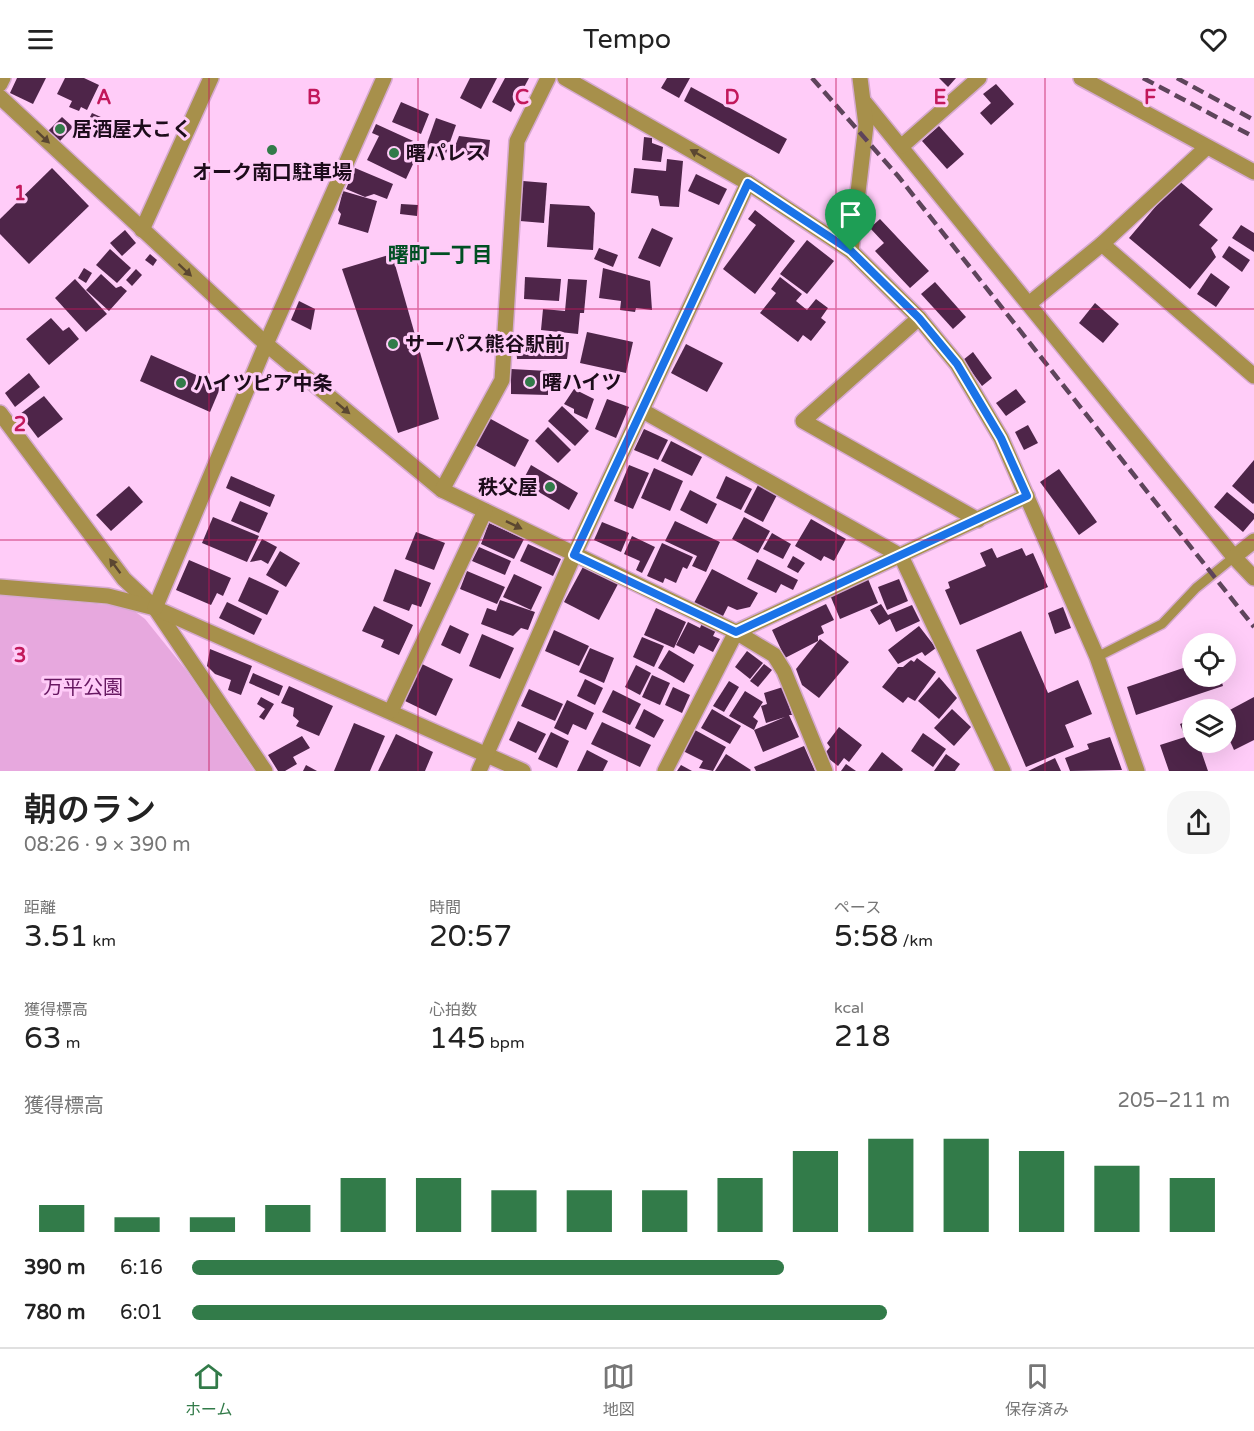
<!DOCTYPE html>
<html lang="ja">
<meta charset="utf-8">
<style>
body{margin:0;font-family:"Varela Round","Noto Sans JP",sans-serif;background:#f6f6f6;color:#222;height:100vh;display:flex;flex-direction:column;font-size:22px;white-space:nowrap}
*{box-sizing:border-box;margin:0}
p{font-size:20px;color:#767676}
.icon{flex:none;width:33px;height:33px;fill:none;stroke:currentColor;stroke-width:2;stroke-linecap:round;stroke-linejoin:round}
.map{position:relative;height:693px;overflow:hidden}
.details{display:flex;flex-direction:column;background:#fff;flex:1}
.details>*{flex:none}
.fabs{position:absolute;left:1182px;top:555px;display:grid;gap:12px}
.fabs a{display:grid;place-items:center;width:54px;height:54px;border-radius:50%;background:#fff;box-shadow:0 6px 24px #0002;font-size:30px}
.pin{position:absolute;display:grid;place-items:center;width:51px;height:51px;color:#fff;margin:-62px -26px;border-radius:50% 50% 50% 0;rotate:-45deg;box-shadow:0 0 6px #0007}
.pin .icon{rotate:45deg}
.round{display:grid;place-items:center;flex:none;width:63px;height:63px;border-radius:24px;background:#f6f6f6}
.overview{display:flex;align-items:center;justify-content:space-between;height:102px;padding:0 24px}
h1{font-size:33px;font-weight:600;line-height:45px}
.stats{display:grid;grid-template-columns:repeat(3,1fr);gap:9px;height:102px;padding:6px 24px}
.stats div{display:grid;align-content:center}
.stats b{font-size:30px;font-weight:600}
.stats small{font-size:16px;font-weight:400}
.stats p{font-size:16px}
.chart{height:168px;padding:12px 24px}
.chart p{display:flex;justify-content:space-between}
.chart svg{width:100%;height:108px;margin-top:6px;stroke:#327b49;stroke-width:6}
ul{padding:0 24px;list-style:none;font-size:20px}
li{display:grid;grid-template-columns:96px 72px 1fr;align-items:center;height:45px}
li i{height:15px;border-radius:8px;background:#327b49}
header{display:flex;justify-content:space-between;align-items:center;height:78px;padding:0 24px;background:#fff;font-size:27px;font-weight:600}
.tabs{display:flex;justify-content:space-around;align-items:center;height:84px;border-top:2px solid #e0e0e0;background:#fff;font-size:16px;color:#767676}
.tabs a{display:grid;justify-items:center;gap:3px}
.tabs .current{color:#327b49}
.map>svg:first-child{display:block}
</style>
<header><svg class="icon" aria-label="menu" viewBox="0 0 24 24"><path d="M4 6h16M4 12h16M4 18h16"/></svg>Tempo<svg class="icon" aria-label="heart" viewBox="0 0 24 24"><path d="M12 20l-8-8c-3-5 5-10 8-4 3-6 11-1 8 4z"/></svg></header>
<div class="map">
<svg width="1254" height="693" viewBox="0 0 1254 693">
<rect width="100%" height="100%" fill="#ffccf8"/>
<path fill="#e7a8de" d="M0,517L129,529L145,541L186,592L254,693H0Z"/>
<g fill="#4e2549">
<path d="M17,0H46L33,26L10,15Z"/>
<path d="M65,0H84L99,7L87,32L81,29L79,33L69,29L72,23L57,16Z"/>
<path d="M470,0H497L481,31L460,20Z"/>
<path d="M505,0H529L511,34L492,24Z"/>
<path d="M667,0H690L679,20L661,10Z"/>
<path d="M939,0H956L948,9Z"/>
<path d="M996,6L1014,26L991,47L980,35L991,25L983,16Z"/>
<path d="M691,9L787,61L779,76L684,23Z"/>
<path d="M401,24L429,36L421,56L392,44Z"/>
<path d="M92,35L103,40L97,54L85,49Z"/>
<path d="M62,39L73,49L59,64L48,53Z"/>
<path d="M436,40L456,47L444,81L424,74Z"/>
<path d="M376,46L422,67L406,101L367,82L379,58L372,55Z"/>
<path d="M939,48L964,76L947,91L922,63Z"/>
<path d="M459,58L490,62L488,79L452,76Z"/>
<path d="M644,59L652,60V65L663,69L661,84L642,82Z"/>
<path d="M667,81L683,83L679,129L660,128L658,118L631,115L634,90L666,93Z"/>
<path d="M52,90L89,128L29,186L0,156V141Z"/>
<path d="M355,90L393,106L387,121L374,116L365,119L346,111Z"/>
<path d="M696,96L727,111L719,127L688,113Z"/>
<path d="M1178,102L1213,131L1199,147L1218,162L1211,170L1216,179L1190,211L1129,160Z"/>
<path d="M523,103L547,105L544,145L520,143Z"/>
<path d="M343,113L377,123L368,155L338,146L341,136L338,132Z"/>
<path d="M401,126L418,127L417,138L400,136Z"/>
<path d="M550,126L589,128L595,135L593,172L547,169Z"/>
<path d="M755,132L795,163L755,216L723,191L756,147L748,141Z"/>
<path d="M880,141L929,193L910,210L875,173L884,165L870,150Z"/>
<path d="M1241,147L1254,155V174L1232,160Z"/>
<path d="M652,150L673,160L660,189L638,180Z"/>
<path d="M125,152L136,165L122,178L110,165Z"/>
<path d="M807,162L834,183L807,216L780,196Z"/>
<path d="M1229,168L1250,182L1242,194L1222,179Z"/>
<path d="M599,170L618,177L613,189L594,181Z"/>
<path d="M110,171L131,190L117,205L96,187Z"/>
<path d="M150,176L157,182L153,188L145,182Z"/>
<path d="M392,176L439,341L398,355L342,191Z"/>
<path d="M84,190L92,195L86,205L78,200Z"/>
<path d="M603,190L650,203L652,232L636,230L635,234L620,232L621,223L599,220Z"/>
<path d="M136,191L142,197L132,208L126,202Z"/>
<path d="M1211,195L1230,209L1216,229L1197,216Z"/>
<path d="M101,196L116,210L121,208L127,213L109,233L86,212Z"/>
<path d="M525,199L561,201L559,223L524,221Z"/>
<path d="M780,199L802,216L796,223L807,232L816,221L828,230L821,240L826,244L811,263L803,257L798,264L760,235L776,215L771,211Z"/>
<path d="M75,201L107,236L86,254L55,220Z"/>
<path d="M568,201L587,202L584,235H580L578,256L541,252L543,231L565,233Z"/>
<path d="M935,204L966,239L953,251L921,216Z"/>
<path d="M299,223L315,231L311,252L291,242Z"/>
<path d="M1095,225L1119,246L1103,265L1079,245Z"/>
<path d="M51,240L63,253L69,249L79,261L49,287L26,261Z"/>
<path d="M587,254L633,264L626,295L580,285Z"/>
<path d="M516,263L569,264L567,281H517Z"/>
<path d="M686,266L723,285L707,314L671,295Z"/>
<path d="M973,274L992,300L982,308L963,282Z"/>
<path d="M151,277L221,308L210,334L140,303Z"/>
<path d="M511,291L548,293V317L511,316Z"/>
<path d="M29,295L40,309L15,329L5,315Z"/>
<path d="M574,311L594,321L587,341L574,335V331L564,326Z"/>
<path d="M1016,311L1026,324L1006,338L996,325Z"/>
<path d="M44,318L63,341L38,360L20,336Z"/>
<path d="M607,321L629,329L616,360L595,351Z"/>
<path d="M562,328L589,353L575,368L548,343Z"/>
<path d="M489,340L529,362L515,389L475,367Z"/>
<path d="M1028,347L1038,365L1024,372L1015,354Z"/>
<path d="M548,349L571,372L558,385L535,363Z"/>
<path d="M644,351L668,362L658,382L634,372Z"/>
<path d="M671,363L702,379L692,398L661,383Z"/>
<path d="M1254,382V425L1253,426L1232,408Z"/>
<path d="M531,387L578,415L569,432L522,404Z"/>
<path d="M629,387L649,395L633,431L614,423Z"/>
<path d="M654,390L683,403L670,433L641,420Z"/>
<path d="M1059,391L1097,444L1079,457L1040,404Z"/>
<path d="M231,398L275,417L270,429L226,410Z"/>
<path d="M726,398L752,411L741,432L716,420Z"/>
<path d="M758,407L777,417L763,444L744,434Z"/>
<path d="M129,408L143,424L111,453L96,437Z"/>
<path d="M690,412L717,426L707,446L680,432Z"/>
<path d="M1227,414L1254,436V441L1243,454L1214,429Z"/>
<path d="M240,423L268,435L259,455L231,443Z"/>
<path d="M213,439L259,458L247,484L202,465Z"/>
<path d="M744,439L770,453L758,475L732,461Z"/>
<path d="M811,441L846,461L834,483L824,478L821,483L795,468Z"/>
<path d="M675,443L720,464L706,494L692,488L697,478L665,463Z"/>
<path d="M602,444L629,455L621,474L594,462Z"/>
<path d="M489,445L524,461L514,481L481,466Z"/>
<path d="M416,454L445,465L434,492L405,481Z"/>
<path d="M772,455L791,466L783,481L763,471Z"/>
<path d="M632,458L655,469L642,495L636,492L640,483L624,476Z"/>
<path d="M262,461L277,469L268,486L261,482L250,484Z"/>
<path d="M662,465L693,479L687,491L683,489L676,505L665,500L663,505L647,498Z"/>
<path d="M528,466L561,481L553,498L520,483Z"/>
<path d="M479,469L511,483L505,497L472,483Z"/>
<path d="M992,470L997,480L1022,470L1026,478L1033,475L1048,509L960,547L945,512L950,510L948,504L986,488L980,475Z"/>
<path d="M280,473L300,485L286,509L266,497Z"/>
<path d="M793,478L805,485L798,495L787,489Z"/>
<path d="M757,481L798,502L793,512L781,506L776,515L747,501Z"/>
<path d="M189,482L231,500L223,518L217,515L211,527L176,512Z"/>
<path d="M584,487L618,506L599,542L564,524Z"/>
<path d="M395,491L431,505L421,529L412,526L409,533L383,523Z"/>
<path d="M712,491L758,515L750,529L737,532L728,528L722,540L694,525Z"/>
<path d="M467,493L505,509L497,526L460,511Z"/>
<path d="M514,496L542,509L531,532L503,519Z"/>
<path d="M249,499L279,513L267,537L238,523Z"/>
<path d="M868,501L878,525L840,541L830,517Z"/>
<path d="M899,501L908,523L887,532L878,509Z"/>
<path d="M500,522L535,534L528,552L521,550L513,558L481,546L487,530L496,533Z"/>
<path d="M227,524L262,541L254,557L219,540Z"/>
<path d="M826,526L834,542L821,548L824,555L818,558V563L785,580L772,552Z"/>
<path d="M881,526L888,537L912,527L920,543L896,554L890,541L879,547L870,532Z"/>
<path d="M374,528L413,547L399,577L381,569L384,562L362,553Z"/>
<path d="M1063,529L1071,550L1055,556L1048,535Z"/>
<path d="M656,530L686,544L674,570L644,557Z"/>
<path d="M688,544L700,550L702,545L716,552L713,558L720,561L713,574L699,567L694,576L676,567Z"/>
<path d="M450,547L469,556L460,576L441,567Z"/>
<path d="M919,548L936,570L925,578L922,574L898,586L888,572Z"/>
<path d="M554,552L589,568L579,588L545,573Z"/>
<path d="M1021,553L1048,615L1078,602L1092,636L1065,647L1074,669L1026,689L976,572Z"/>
<path d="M482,556L514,570L500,601L469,588Z"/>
<path d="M642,559L664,568L654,589L633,579Z"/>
<path d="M820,561L849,584L819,620L802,607L796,591Z"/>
<path d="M590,570L614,580L604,605L579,594Z"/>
<path d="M210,571L252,588L241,617L228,612L231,602L215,596L207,588Z"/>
<path d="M669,572L694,587L684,605L658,590Z"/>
<path d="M747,573L763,585L750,601L735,589Z"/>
<path d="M917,580L936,594L915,623L908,619L903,625L882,609L898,589H903L911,582L914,584Z"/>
<path d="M422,586L453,601L436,638L405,623Z"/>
<path d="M764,586L772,592L758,609L750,603Z"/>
<path d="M636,587L651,595L640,617L625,609Z"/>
<path d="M1192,587V598H1220L1223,608L1136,637L1127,609Z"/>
<path d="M253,595L283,608L279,618L249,605Z"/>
<path d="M652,597L670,605L660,627L642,619Z"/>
<path d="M939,599L957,620L939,641L918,623Z"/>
<path d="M585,601L603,610L595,627L577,618Z"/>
<path d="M729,603L739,609L724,634L713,628Z"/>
<path d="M289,608L333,628L319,658L296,648L299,643L293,638L294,630L281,625Z"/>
<path d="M673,609L690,617L682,635L665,627Z"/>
<path d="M783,609L792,637H789L799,659L763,674L754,652L785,639L766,645L761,628L767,626L764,615Z"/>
<path d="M529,611L563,626L555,643L521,628Z"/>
<path d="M613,612L641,626L630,647L602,634Z"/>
<path d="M745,613L763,624L753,639L758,643L754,652L729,638Z"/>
<path d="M261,619L274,626L264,642L259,639L265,631L257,626Z"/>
<path d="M1254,619V662L1234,672L1226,654V634Z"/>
<path d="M567,622L594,635L586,652L573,646L568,657L554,650Z"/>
<path d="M644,631L664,642L654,660L635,650Z"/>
<path d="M712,631L741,648L730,666L701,650Z"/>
<path d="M952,631L971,649L954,668L934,650Z"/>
<path d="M1190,642L1192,664H1198L1208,693H1169L1160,667L1185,659L1180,646Z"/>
<path d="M518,643L546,656L536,675L509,662Z"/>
<path d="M602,644L651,667L640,689L591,666Z"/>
<path d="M354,645L385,658L370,693H334Z"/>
<path d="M839,649L862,667L849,684L844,680L838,688L828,680L826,674L830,669L827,665Z"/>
<path d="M695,652L726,669L713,693L699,690L703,683L683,673Z"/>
<path d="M551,654L569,663L557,690L538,681Z"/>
<path d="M923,655L946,671L933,689L911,673Z"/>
<path d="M396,656L433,674L425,693H378Z"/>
<path d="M302,658L310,670L293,679L297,686L285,693H278L268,677Z"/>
<path d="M1110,659L1122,692L1070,693L1065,680L1089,671L1087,666Z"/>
<path d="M804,668L815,693H756L754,689Z"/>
<path d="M587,672L608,683L603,693H577Z"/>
<path d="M882,674L903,691L902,693H868Z"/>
<path d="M726,676L751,692L750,693H715Z"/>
<path d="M946,676L960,686L955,693H934Z"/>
<path d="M1055,680L1061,693H1028Z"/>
<path d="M846,686L856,693H841Z"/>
<path d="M306,687L317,693H303Z"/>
<path d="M681,687L692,693H677Z"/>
</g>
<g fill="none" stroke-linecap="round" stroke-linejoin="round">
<defs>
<path id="service" d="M1097,579L1162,546L1196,510L1234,479"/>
<g id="minor">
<path d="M565,0L748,105L851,173L919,240L957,286L1001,360L1097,579L1137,693"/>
<path d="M1081,0L1254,94"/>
<path d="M0,6L3,0"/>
<path d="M0,19L266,266L442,412L736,554L774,577L784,593L825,693"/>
<path d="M865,25L1234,479L1254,500"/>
<path d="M902,68L979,0"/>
<path d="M142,152L211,0"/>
<path d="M1102,166L1254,298"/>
<path d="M851,173L866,47L860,0"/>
<path d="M1030,225L1102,166L1207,69"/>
<path d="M919,240L803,343L978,442"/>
<path d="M643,333L901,478L1003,693"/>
<path d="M0,335L124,501L155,530L265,693"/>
<path d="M442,412L502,302L517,63L548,0"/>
<path d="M1234,479L1254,463"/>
<path d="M0,509L108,518L155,530L523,693"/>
<path d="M155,530L266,266L384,0"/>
<path d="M391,633L485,433"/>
<path d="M479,693L574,477L748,105"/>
<path d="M665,693L736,554L1027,418"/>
</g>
</defs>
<use href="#service" stroke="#d6a9d0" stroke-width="12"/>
<use href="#minor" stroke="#d6a9d0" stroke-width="18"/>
<use href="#service" stroke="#a7904b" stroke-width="9"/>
<use href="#minor" stroke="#a7904b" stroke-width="15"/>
<g stroke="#5e445b" stroke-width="4.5" stroke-dasharray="12 6" stroke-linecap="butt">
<path d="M812,0L898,98L1254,549"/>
<path d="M1143,0L1254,59"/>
<path d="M1177,0L1254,42"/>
</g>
</g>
<defs><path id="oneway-solid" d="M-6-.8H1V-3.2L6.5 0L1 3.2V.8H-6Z" transform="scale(1.5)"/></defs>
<g fill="#5b4731">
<use href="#oneway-solid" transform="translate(43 59) rotate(43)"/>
<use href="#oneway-solid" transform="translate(698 76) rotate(-150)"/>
<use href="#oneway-solid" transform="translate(185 192) rotate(43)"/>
<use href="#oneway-solid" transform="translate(343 330) rotate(40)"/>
<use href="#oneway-solid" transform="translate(514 447) rotate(26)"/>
<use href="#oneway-solid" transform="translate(115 488) rotate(-127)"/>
</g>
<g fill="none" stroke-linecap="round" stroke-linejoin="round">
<defs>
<path id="route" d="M748,105L851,173L919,240L957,286L1001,360L1027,418L736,554L574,477Z"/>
</defs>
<use href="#route" stroke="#fff" stroke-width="12"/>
<use href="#route" stroke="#1a73e8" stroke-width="8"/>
</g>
<path fill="none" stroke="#c2185b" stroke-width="1.5" stroke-opacity="0.55" d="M209,0V693M418,0V693M627,0V693M836,0V693M1045,0V693M0,231H1254M0,462H1254"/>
<g fill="#327b49" stroke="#ffccf8" stroke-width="2">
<circle cx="60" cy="51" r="6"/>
<circle cx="272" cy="72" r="6"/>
<circle cx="394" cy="75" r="6"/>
<circle cx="393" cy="266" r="6"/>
<circle cx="530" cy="304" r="6"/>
<circle cx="181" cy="305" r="6"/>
<circle cx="550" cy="409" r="6"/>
</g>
<g text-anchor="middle" stroke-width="6" stroke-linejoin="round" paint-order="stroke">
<g font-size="20" font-weight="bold" fill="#1d0c1b" stroke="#ffccf8" text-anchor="start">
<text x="72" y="58">居酒屋大こく</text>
<text x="406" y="82">曙パレス</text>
<text x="272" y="101" text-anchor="middle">オーク南口駐車場</text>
<text x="405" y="273">サーパス熊谷駅前</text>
<text x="542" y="311">曙ハイツ</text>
<text x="193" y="312">ハイツピア中条</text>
<text x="538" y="416" text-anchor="end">秩父屋</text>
</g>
<g font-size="20" fill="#671861" stroke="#ffccf8">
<text x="83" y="616">万平公園</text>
</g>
<g font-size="21" font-weight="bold" fill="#004f23" stroke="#ffccf8">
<text x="440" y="184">曙町一丁目</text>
</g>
</g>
<g font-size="20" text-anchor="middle" font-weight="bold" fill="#c2185b" stroke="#ffccf8" stroke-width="6" stroke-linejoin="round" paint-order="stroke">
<text x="104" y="26">A</text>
<text x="314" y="26">B</text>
<text x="522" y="26">C</text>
<text x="732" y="26">D</text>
<text x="940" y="26">E</text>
<text x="1150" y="26">F</text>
<text x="20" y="122">1</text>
<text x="20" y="353">2</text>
<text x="20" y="584">3</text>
</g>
</svg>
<div class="fabs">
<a><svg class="icon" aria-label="locate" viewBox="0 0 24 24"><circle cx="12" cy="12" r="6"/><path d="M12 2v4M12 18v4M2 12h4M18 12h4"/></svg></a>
<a><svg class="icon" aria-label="layers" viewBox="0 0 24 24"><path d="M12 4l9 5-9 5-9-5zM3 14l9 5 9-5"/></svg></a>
</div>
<div class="pin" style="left:851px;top:173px;background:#1e9e55"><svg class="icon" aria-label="arrive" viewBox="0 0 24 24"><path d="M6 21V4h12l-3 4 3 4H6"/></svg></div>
</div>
<section class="details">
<div class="overview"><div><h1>朝のラン</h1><p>08:26 · 9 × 390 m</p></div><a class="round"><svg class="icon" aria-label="share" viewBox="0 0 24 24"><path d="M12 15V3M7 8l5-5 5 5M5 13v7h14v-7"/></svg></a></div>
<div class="stats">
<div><p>距離</p><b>3.51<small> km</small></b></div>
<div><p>時間</p><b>20:57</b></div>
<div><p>ペース</p><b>5:58<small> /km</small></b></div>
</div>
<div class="stats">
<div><p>獲得標高</p><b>63<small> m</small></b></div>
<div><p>心拍数</p><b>145<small> bpm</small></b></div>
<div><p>kcal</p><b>218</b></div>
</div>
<div class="chart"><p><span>獲得標高</span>205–211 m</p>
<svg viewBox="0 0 160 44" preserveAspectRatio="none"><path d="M5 44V33M15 44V38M25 44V38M35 44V33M45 44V22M55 44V22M65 44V27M75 44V27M85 44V27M95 44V22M105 44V11M115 44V6M125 44V6M135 44V11M145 44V17M155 44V22"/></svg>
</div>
<ul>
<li><b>390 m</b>6:16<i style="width:57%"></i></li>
<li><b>780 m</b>6:01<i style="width:67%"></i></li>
</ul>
</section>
<nav class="tabs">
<a class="current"><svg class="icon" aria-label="home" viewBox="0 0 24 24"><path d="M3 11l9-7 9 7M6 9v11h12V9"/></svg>ホーム</a>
<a><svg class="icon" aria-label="map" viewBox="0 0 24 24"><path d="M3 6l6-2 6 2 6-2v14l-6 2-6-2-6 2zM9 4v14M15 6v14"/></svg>地図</a>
<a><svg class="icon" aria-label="saved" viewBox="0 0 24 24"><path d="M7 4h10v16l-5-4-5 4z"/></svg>保存済み</a>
</nav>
